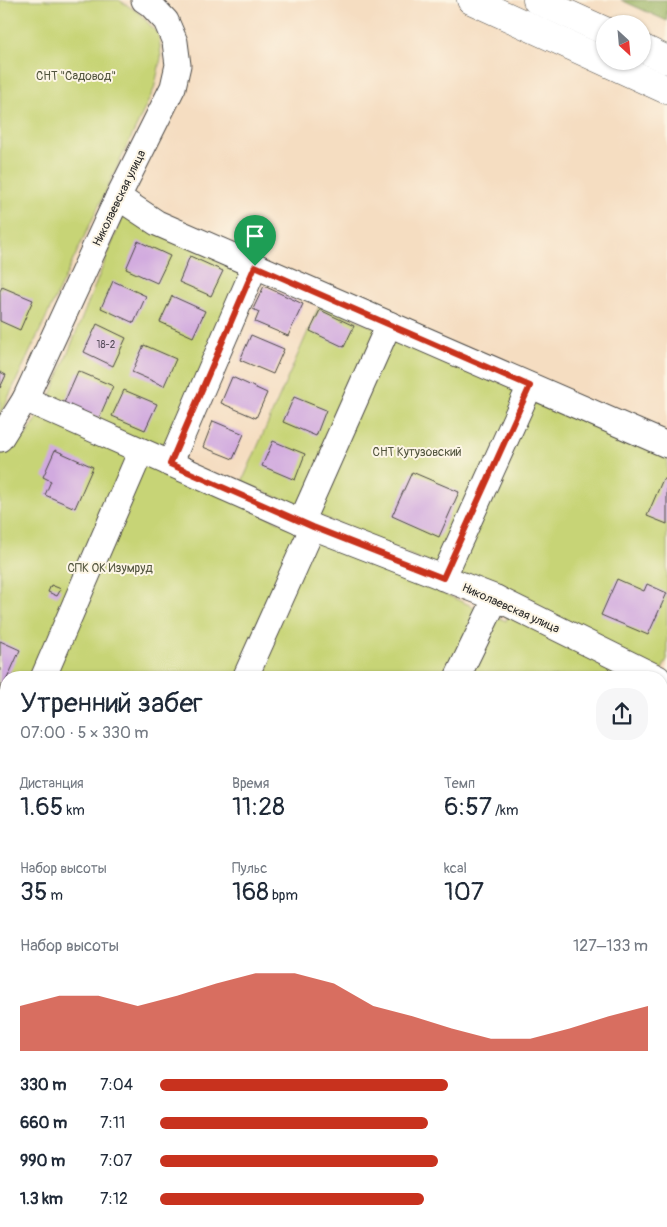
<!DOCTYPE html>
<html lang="ru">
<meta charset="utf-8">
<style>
body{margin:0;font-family:Pangolin,sans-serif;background:#f6f6f7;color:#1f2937;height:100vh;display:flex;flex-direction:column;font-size:19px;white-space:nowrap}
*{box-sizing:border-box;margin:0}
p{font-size:16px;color:#747a83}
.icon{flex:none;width:28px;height:28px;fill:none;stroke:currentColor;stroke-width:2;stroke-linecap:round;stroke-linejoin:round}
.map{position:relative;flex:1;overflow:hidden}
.drawer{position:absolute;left:0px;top:671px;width:668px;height:556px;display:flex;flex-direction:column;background:#fff;border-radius:20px 20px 0 0;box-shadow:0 1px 4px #0004}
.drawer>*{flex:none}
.needle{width:32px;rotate:154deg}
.buttons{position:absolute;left:596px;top:15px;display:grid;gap:10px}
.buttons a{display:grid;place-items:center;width:55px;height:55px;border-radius:50%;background:#fff;box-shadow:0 1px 4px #0004;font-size:25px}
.pin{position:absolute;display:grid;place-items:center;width:42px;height:42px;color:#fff;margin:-51px -21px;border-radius:50% 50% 50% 0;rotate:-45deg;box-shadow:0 0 5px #0007}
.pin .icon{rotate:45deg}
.round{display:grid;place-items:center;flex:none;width:52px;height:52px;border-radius:20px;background:#f6f6f7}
.overview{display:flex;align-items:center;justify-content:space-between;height:85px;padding:0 20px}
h1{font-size:28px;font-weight:600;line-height:38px}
.stats{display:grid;grid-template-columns:repeat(3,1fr);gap:8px;height:85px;padding:5px 20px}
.stats div{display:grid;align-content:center}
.stats b{font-size:25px;font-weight:600}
.stats small{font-size:14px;font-weight:400}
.stats p{font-size:14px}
.chart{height:140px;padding:10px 20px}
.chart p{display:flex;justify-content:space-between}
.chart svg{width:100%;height:90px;margin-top:5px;fill:#c8321e;opacity:.7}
ul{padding:0 20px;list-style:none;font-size:16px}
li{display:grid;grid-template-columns:80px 60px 1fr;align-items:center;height:38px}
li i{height:12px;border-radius:6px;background:#c8321e}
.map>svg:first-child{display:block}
</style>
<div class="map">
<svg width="667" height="1227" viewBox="0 0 667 1227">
<rect width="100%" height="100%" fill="#fcf5e5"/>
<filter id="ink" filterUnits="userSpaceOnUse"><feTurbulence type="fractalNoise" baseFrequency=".02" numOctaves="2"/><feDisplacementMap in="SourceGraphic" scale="10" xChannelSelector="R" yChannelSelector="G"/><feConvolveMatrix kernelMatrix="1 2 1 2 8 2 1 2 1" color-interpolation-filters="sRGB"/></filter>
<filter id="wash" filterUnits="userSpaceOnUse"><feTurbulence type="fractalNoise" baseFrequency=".0096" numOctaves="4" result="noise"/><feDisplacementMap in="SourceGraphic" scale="20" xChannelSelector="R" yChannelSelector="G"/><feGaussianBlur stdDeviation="1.12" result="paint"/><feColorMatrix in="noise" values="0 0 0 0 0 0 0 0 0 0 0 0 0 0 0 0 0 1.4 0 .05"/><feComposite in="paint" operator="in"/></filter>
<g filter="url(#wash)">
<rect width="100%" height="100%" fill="#f5ddc1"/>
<g fill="#c7d476" stroke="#798050">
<path d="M0,0H119L139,13L159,35L161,58L154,89L0,415Z"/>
<path d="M123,216L245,269L158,469L506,621L514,600L242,482L320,304L667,455V660L658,677L6,678V1221H396L394,1227H0V454L28,433L49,400Z"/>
</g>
<path fill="#9db667" stroke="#647049" d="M621,0H667V21Z"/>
<g id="blocks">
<g fill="#d1aadf">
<path d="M138,241L170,256L157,283L126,269Z"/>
<path d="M190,256L223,271L211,296L179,282Z"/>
<path d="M113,281L146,296L134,323L101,308Z"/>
<path d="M264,286L303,304L288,336L255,322L259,312L253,309Z"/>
<path d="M2,287L33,300L20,330L0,321V291Z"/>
<path d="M172,296L205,311L193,337L160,322Z"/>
<path d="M320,310L354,326L344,347L310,331Z"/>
<path d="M97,324L126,338L113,366L84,352Z"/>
<path d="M251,335L284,349L273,374L240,360Z"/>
<path d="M144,345L176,359L164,386L132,372Z"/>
<path d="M78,371L113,386L99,418L64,403Z"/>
<path d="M0,372L6,375L0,388Z"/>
<path d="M232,377L267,393L256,418L221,403Z"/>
<path d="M124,390L157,404L145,430L112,416Z"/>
<path d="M294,397L326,410L316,436L283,422Z"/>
<path d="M213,421L244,434L233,459L203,447Z"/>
<path d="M273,441L305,454L295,480L262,466Z"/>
<path d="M55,450L93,467L75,508L45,495L51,481L43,477Z"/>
<path d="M412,472L459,492L439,537L392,516Z"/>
<path d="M663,479L667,480V524L647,516Z"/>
<path d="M617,579L644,591L647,584L667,593L648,635L601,615Z"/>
<path d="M51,585L61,589L57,596L48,592Z"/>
<path d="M0,641L20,650L2,690L0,689Z"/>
<path d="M0,892L6,895V940L0,937Z"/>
<path d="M0,1129L6,1132V1138L0,1150Z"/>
<path d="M23,1221H55L53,1227H20Z"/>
<path d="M321,1221H358L356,1227H319Z"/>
</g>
</g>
</g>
<g filter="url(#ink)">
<use href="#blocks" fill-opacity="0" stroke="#494642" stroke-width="1"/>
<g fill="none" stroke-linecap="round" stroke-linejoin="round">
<defs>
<g id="minor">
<path d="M144,0L150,4L166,21L175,42L178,65L173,87L118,197L25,399L313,527L496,598L658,678"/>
<path d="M118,197L157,223L667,445"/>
<path d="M0,439L25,399"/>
<path d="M170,464L255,266"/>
<path d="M301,522L389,324"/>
<path d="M443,578L530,386"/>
<path d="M43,678L141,451"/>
<path d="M245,678L313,527"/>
<path d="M457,678L496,598"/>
<path d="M0,769L6,756"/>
<path d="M0,1210L6,1195"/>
<path d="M193,1227L196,1221"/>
<path d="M407,1227L410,1221"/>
</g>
<g id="major">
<path d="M471,0L667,90"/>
<path d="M537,0L605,31"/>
<path d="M642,48L667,60"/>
</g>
</defs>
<use href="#minor" stroke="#494642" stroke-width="27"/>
<use href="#major" stroke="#494642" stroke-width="29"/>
<use href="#minor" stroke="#fff" stroke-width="25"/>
<use href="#major" stroke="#fff" stroke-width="28"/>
</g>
</g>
<g fill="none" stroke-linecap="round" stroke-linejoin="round" filter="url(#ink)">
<defs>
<path id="route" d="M255,266L530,386L443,578L313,527L170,464Z"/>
</defs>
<use href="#route" stroke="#fff" stroke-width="10"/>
<use href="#route" stroke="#c8321e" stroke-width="6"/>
</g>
<g text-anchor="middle" stroke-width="4" stroke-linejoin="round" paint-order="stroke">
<g font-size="10" fill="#544b58">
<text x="106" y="348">18-2</text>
</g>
<g font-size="12" fill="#52553e" stroke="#fcf5e5">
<text x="76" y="80">СНТ "Садовод"</text>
<text x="417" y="456">СНТ Кутузовский</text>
<text x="110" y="572">СПК ОК Изумруд</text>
</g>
<g font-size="12" fill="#2b2b2b" stroke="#fcf5e5">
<text transform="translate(119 198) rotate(-64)" y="4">Николаевская улица</text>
<text transform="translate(511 608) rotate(24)" y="4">Николаевская улица</text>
</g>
</g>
</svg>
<div class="buttons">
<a><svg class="needle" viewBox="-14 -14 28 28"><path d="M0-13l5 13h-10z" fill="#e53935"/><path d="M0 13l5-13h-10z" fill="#747a83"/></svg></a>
</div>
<div class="pin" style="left:255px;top:266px;background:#1e9e55"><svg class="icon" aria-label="arrive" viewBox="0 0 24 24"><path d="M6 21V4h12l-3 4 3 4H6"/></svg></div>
<section class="drawer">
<div class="overview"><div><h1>Утренний забег</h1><p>07:00 · 5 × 330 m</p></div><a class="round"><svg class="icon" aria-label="share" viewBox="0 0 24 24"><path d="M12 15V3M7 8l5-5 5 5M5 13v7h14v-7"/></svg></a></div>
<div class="stats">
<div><p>Дистанция</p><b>1.65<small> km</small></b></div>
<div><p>Время</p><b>11:28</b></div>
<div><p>Темп</p><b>6:57<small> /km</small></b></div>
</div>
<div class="stats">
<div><p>Набор высоты</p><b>35<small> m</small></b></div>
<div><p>Пульс</p><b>168<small> bpm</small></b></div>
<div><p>kcal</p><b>107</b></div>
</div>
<div class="chart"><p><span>Набор высоты</span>127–133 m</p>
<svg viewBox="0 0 160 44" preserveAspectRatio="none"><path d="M0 44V22L10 17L20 17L30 22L40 17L50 11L60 6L70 6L80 11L90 22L100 27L110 33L120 38L130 38L140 33L150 27L160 22V44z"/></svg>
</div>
<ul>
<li><b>330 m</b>7:04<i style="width:59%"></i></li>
<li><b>660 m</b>7:11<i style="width:55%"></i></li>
<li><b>990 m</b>7:07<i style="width:57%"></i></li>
<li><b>1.3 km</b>7:12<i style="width:54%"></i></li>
</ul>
</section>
</div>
